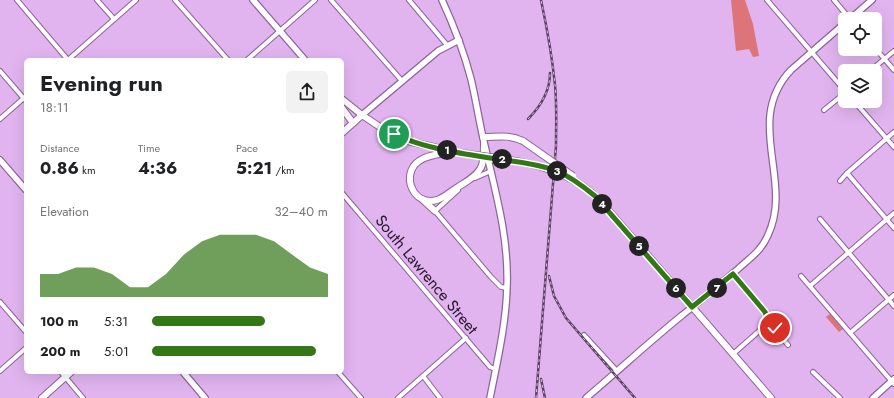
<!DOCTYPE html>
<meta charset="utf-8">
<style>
body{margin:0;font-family:Jost,sans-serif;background:#f2f2f2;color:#202124;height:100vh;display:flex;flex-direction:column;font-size:15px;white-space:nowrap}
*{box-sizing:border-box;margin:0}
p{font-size:13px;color:#757577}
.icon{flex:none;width:22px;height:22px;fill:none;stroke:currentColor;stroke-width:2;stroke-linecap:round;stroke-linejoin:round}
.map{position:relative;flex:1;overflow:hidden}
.details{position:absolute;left:24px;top:58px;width:320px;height:316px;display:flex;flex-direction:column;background:#fff;border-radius:6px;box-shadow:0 4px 16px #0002}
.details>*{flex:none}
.buttons{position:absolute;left:838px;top:12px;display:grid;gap:8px}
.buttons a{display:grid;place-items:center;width:44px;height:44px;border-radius:6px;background:#fff;box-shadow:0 4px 16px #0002;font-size:20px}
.pin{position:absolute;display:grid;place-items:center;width:34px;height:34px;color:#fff;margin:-17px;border:2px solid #fff;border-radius:50%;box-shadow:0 1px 4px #0007}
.km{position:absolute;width:20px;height:20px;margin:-10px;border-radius:50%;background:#222;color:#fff;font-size:11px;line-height:20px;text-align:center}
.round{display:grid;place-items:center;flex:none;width:42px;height:42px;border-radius:6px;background:#f2f2f2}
.head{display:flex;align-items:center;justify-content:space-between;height:68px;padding:0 16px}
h1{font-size:22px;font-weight:700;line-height:30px}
.metrics{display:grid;grid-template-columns:repeat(3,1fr);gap:6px;height:68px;padding:4px 16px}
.metrics div{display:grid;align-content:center}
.metrics b{font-size:17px;font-weight:700}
.metrics small{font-size:11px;font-weight:400}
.metrics p{font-size:11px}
.chart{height:112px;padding:8px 16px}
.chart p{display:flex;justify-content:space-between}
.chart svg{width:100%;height:72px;margin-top:4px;fill:#337717;opacity:.7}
ul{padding:0 16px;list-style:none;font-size:13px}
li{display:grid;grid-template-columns:64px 48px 1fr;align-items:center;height:30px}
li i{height:10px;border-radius:5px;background:#337717}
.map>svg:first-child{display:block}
</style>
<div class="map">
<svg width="894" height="398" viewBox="0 0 894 398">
<rect width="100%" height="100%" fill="#e1b4ef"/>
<g fill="#dd7479">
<path d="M731,0H745L753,24L759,56L753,57L749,49L736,51Z"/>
<path d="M830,314L843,329L839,332L826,317Z"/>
</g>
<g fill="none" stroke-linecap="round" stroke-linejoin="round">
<defs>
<g id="street">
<path d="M17,0L68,60L136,0"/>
<path d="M97,0L114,19"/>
<path d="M175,0L228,60"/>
<path d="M331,0L402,81"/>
<path d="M409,0L447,45"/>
<path d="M767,0L845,91"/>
<path d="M834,0L850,19"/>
<path d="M875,48L894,70"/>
<path d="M247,60L315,0"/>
<path d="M0,71L26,101"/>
<path d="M870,71L894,51"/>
<path d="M854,101L894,147"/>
<path d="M824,110L845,93"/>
<path d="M0,119L25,97"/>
<path d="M847,173L894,228"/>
<path d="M475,178L491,171"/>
<path d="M840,181L847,173L894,132"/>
<path d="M458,190L435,211L491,277L501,287L507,288"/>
<path d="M342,193L490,367L495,369"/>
<path d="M820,219L894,306"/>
<path d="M733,274L765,312L768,320L788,345"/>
<path d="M801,276L894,384"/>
<path d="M810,286L894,213"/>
<path d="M0,302L26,332"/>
<path d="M850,333L894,295"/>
<path d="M584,335L617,371"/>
<path d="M733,354L767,324L768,320"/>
<path d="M0,371L26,348"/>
<path d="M61,372L83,398"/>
<path d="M338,372L361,398"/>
<path d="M813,372L840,398"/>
<path d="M423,376L440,398"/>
<path d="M398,398L466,338"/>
</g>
<g id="secondary">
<path d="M253,0L305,60"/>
<path d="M442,0C454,26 464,52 471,79C476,100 479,121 484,142C495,190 509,237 507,287C506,325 497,362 490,398"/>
<path d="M850,19L872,0"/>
<path d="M342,99L362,115L438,51L459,40"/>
<path d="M0,160L26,190"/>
<path d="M183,372L205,398"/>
<path d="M586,398C618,371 648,343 680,317C700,301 719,285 738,269C750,258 762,250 768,235C794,180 743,121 791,70L845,23"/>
<path d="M873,398L894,379"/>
</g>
<g id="primary">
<path d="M342,108L353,123"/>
<path d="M342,133L362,115L383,129L408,141L450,151"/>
<path d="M483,137C498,137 508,134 523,141"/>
<path d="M454,151C443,154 428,154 419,161C400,174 413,207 437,200C444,198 451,191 458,187C466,182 479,175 482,165C484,159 484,151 484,144"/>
<path d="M423,200L435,211"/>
<path d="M637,243L771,398"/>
<path d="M42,398L71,372"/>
</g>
</defs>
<use href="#street" stroke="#8d6499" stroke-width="6"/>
<use href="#secondary" stroke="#8d6499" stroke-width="8"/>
<use href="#primary" stroke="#8d6499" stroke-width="8"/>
<use href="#street" stroke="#fff" stroke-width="4"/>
<use href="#secondary" stroke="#fff" stroke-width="5.5"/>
<use href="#primary" stroke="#fff" stroke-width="6"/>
<defs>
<g id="rail">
<path d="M528,119C540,107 550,91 550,73"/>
<path d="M549,276L554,296L566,318L635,398"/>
<path d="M541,379L545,398"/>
<path d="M536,398L556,146C556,126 557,105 555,85C552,56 547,28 541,0"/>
</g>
</defs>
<use href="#rail" stroke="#5a4261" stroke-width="2.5"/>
<use href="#rail" stroke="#e1b4ef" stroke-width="1" stroke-dasharray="3" stroke-linecap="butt"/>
<defs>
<g id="primary-bridge">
<path d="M523,141L573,176"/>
<path d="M461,153C508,160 560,162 596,197C610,211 623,228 637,243"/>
</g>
</defs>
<use href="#primary-bridge" stroke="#8d6499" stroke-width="8" stroke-linecap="butt"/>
<use href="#primary-bridge" stroke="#fff" stroke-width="6"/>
</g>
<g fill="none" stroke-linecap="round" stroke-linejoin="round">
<defs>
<path id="route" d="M394,134C428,150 466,154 503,160C521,162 540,165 557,171C571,177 584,187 595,196L692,307L733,274L765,312L768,320L775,328"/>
</defs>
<use href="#route" stroke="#fff" stroke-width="8"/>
<use href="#route" stroke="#337717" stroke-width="5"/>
</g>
<g text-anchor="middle" stroke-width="4" stroke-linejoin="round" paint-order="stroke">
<g font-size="16" fill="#28172c" stroke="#e1b4ef">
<text transform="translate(427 274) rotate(50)" y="6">South Lawrence Street</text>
</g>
</g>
</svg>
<div class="buttons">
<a><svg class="icon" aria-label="locate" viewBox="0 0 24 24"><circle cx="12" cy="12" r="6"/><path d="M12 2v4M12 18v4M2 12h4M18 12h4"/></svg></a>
<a><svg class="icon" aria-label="layers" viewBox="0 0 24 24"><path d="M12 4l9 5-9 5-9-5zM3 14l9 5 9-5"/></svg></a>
</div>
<div class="pin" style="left:394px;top:134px;background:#1e9e55"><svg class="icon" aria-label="arrive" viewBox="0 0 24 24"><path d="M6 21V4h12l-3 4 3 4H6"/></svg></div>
<div class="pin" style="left:775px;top:328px;background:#d93025"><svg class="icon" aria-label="check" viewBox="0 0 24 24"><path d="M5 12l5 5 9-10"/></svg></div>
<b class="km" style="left:447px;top:150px">1</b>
<b class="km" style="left:502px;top:159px">2</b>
<b class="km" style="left:557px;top:171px">3</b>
<b class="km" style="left:602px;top:204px">4</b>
<b class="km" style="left:639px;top:246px">5</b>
<b class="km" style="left:676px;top:288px">6</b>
<b class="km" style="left:717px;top:288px">7</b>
<section class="details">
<div class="head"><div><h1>Evening run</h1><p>18:11</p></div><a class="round"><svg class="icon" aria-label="share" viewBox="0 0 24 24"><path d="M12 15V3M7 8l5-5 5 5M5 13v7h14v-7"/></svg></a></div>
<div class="metrics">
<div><p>Distance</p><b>0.86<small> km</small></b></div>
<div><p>Time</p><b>4:36</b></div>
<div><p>Pace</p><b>5:21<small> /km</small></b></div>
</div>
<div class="chart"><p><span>Elevation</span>32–40 m</p>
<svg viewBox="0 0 160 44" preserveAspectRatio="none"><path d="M0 44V30L10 30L20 26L30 26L40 30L50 38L60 38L70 30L80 18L90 10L100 6L110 6L120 6L130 10L140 18L150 26L160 30V44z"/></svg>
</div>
<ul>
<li><b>100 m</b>5:31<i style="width:64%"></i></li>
<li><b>200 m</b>5:01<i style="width:93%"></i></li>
</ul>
</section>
</div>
